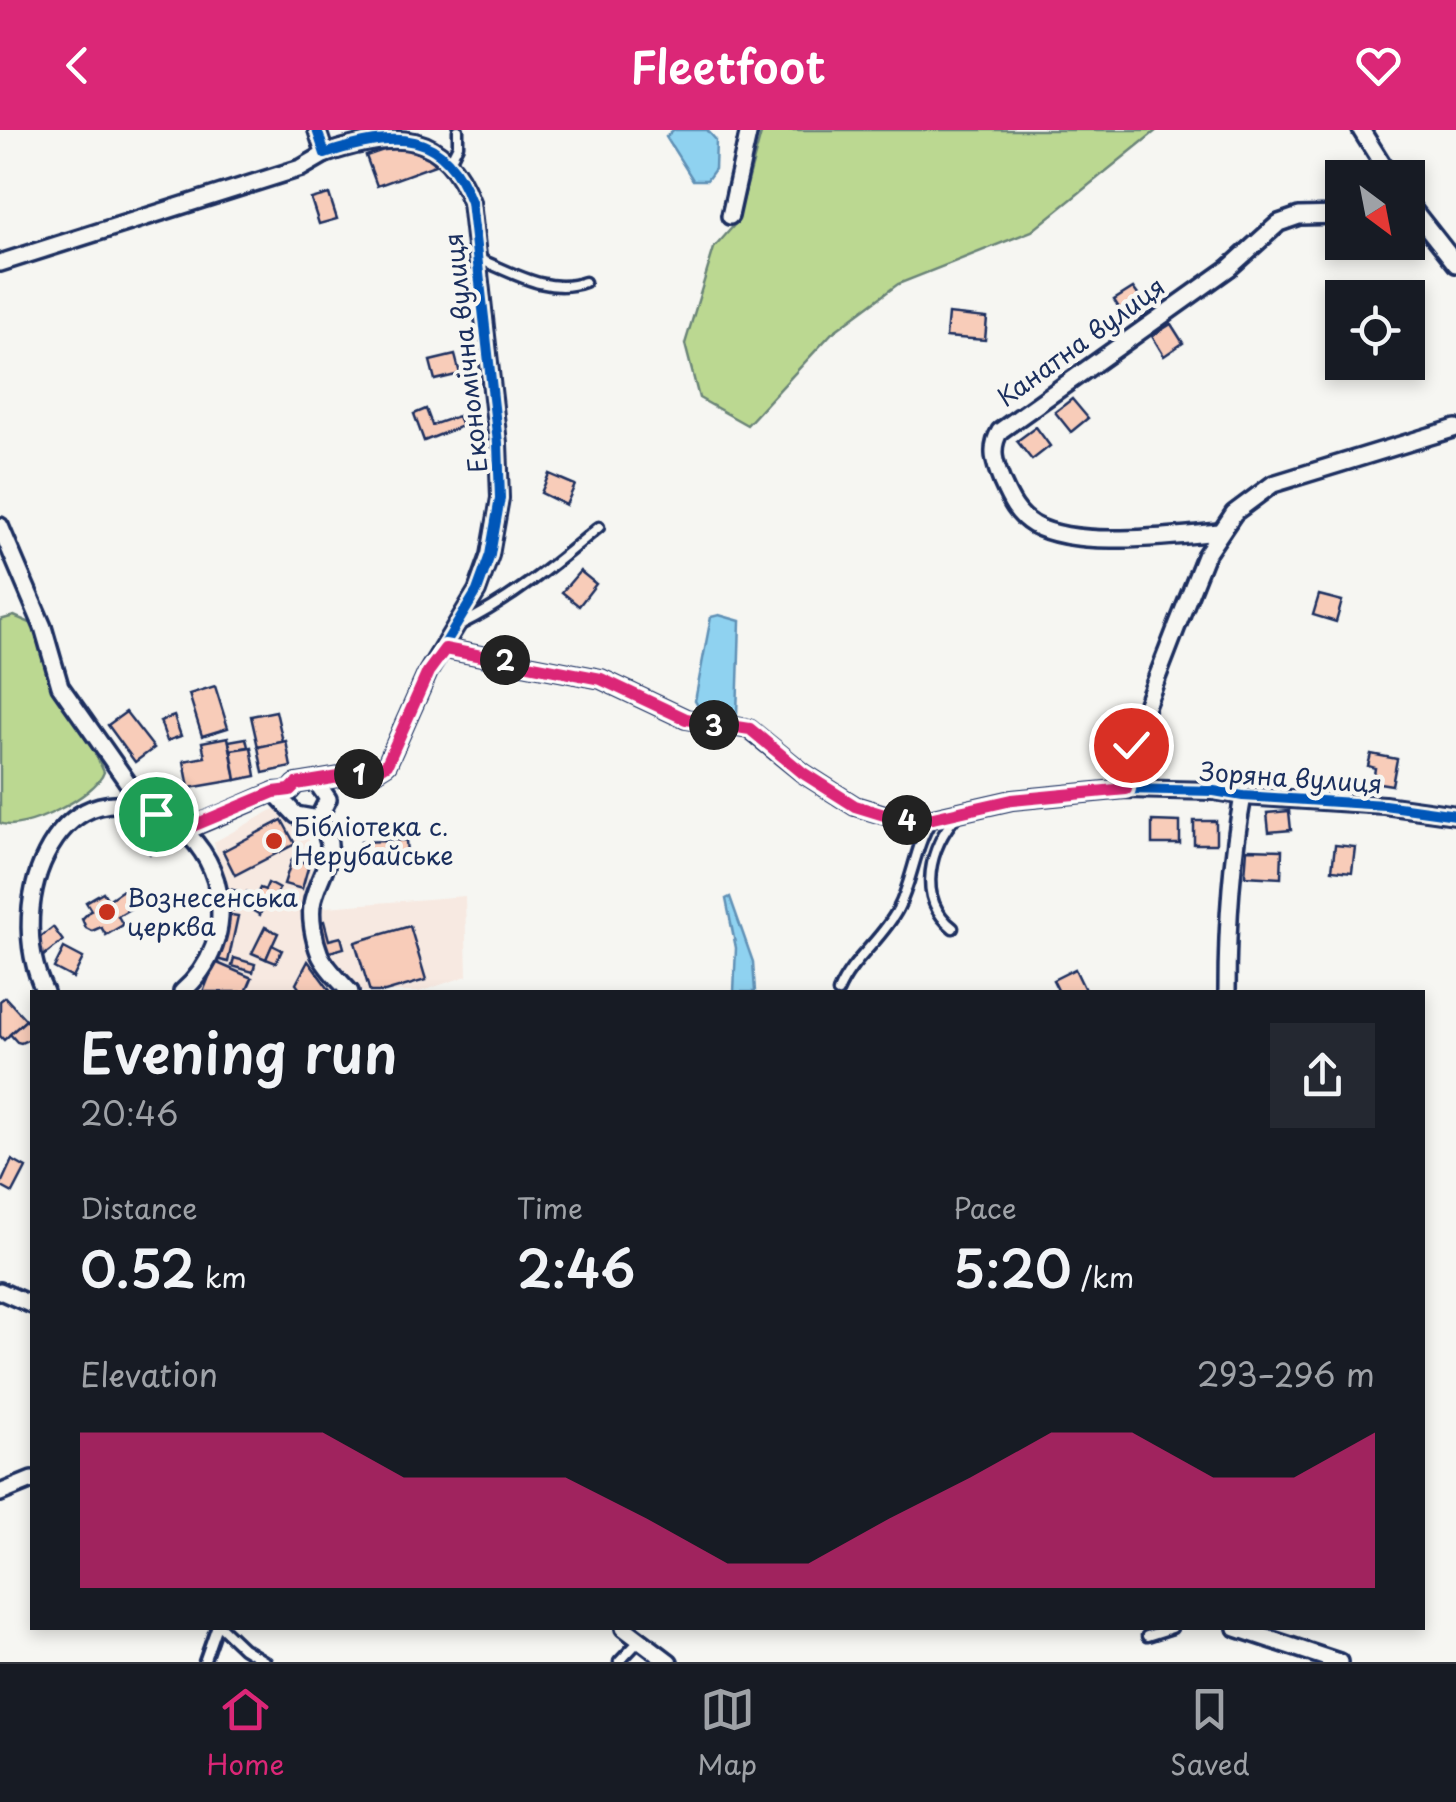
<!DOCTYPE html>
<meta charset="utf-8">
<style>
body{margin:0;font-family:"Playpen Sans",sans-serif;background:#242831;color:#f1f3f6;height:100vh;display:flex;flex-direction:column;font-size:38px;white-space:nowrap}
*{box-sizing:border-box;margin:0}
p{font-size:32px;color:#9ea1a6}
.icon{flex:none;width:55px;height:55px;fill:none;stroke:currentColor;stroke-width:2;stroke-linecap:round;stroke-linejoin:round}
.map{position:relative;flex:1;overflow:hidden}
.side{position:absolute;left:30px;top:860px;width:1395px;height:640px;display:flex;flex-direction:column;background:#171b24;border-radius:0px;box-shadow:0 5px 15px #0003}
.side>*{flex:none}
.needle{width:65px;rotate:148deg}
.fabs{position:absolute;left:1325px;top:30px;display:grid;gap:20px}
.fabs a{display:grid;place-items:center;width:100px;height:100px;border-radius:0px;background:#171b24;box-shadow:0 5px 15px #0003;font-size:50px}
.pin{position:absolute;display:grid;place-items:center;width:85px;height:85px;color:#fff;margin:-42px;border:5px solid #fff;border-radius:50%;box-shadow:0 2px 10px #0007}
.km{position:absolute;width:50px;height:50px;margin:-25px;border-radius:50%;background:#222;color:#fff;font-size:28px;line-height:50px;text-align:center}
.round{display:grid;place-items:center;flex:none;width:105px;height:105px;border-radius:0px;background:#242831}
.head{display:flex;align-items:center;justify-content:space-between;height:170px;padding:0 50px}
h1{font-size:55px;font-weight:600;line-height:75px}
.stats{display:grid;grid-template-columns:repeat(3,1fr);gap:15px;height:170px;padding:10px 50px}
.stats div{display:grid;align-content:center}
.stats b{font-size:50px;font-weight:600}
.stats small{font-size:28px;font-weight:400}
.stats p{font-size:28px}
.chart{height:280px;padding:20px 50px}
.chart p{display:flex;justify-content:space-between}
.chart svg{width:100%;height:180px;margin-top:10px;fill:#db2777;opacity:.7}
header{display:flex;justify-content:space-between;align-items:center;height:130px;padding:0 50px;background:#db2777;color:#fff;font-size:45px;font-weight:600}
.dock{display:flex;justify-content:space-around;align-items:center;height:140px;border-top:2px solid #363941;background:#171b24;font-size:28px;color:#9ea1a6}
.dock a{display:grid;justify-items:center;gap:5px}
.dock .current{color:#db2777}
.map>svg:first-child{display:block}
</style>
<header><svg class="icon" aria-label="back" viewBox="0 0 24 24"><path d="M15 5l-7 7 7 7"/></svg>Fleetfoot<svg class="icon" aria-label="heart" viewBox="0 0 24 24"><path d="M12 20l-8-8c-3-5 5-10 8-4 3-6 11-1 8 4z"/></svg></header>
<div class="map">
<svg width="1456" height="1532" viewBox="0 0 1456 1532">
<rect width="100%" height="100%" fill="#f6f6f2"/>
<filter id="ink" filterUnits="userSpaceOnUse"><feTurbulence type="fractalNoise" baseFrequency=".01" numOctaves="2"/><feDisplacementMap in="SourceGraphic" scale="20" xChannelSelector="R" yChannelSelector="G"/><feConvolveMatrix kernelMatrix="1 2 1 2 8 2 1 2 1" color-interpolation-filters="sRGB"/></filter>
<g filter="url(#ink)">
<g fill="#f7e9e1">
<path d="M276,678L302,699L315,721L306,772L341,862H194L211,830L224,753L214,712Z"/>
<path d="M465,766L467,846L419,862H355L323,824L314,778Z"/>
</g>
<g fill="#bbd891" stroke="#6b8478" stroke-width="2.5">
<path d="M762,0H1157L1032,101L898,154L832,203L747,295L699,268L685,214L714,118L737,92Z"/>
<path d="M14,486L35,495L104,642C97,665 22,704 0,693V490Z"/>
</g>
<g fill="#8fd2f0" stroke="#6191b6" stroke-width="2.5">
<path d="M673,0H707L716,10L715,39L707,50H693L666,7Z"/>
<path d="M719,485L740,491L737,585L700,579L695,571L711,487Z"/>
<path d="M730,767L753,832L755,862H734L736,818L726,769Z"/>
</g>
<g fill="#f8ccb9" stroke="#1b2f5e" stroke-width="2.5">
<path d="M407,12L414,21L428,16L435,35L377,56L366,26Z"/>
<path d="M329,64L337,89L319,94L311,69Z"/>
<path d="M1133,158L1146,176L1126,189L1114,170Z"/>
<path d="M948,184L987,188L985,210L946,207Z"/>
<path d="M1171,194L1183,213L1164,226L1152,206Z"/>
<path d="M455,225L460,244L435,250L430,231Z"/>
<path d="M1072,269L1088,288L1071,302L1055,282Z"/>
<path d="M426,279L432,295L458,286L462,296L424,311L414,284Z"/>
<path d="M1036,297L1050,316L1032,330L1017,311Z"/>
<path d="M549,344L575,355L566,375L541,363Z"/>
<path d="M580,441L596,454L579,476L562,462Z"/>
<path d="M1319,465L1342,471L1336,492L1313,485Z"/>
<path d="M215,556L228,598L202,606L189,564Z"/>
<path d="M276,581L283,612L258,617L251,586Z"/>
<path d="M126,582L154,618L135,632L108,595Z"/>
<path d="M174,586L181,606L167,611L160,591Z"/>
<path d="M228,607L236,650L189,658L184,631L205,627L202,612Z"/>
<path d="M246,608L248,617L231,620L229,611Z"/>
<path d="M286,611L291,637L263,643L258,617Z"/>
<path d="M251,617L256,646L236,650L231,620Z"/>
<path d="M1371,624L1397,629L1392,655L1373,652L1375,638L1368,636Z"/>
<path d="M1289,681L1291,700L1269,702L1267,683Z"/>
<path d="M282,690L295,714L235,745L223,721Z"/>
<path d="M1152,691L1180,692V714H1152Z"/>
<rect x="1194" y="691" width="22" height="23"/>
<path d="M154,704L164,710L161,722L150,724L142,717L143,706Z"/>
<path d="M406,710L407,724L386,726L385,711Z"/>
<path d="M385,711L386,734L362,735L361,712Z"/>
<path d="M1335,715L1355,717L1352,742L1332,740Z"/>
<path d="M1247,719L1282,720L1281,748L1245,746Z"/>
<path d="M292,729L309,734L302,759L284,754Z"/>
<path d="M268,753L279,759L270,775L265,771L260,785L242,774L247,762L256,766L260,758L265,760Z"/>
<path d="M126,758L136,775L118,786L123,795L106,805L101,797L92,801L86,798L82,789L91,780L86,772L103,762L108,770Z"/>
<path d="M228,759L238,761L234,780L225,779Z"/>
<path d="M225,784L238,786L228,832L216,829Z"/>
<path d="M324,791L329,810L341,807L344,818L326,823L317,793Z"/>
<path d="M410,796L426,850L385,862H370L355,812Z"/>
<path d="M53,797L63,811L38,830L28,817Z"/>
<path d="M265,797L278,803L266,829L252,823Z"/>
<path d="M272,815L282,820L276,833L266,829Z"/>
<path d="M64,818L83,828L73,848L54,838Z"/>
<path d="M234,828L255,834L253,842L232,836Z"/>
<path d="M308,831L331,862H302L296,854Z"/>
<path d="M215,832L252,848L246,862H203Z"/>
<path d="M1075,839L1086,862H1059L1053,850Z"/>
<path d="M5,867L26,890L4,910L0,906V871Z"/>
<path d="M26,890L32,897V908L21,913L17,912L10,904Z"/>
<path d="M12,1030L26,1038L13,1063L0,1056Z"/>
</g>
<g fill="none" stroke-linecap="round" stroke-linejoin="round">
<defs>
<g id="lane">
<path d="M452,27L458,15V0"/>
<path d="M479,129C514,143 548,165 585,152"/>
<path d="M460,495C512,469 555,434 599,397"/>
<path d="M953,798C915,768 930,716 958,684"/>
<path d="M838,862C851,830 882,810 898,779C913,750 914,718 932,689"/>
<path d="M222,1498L243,1518L266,1532"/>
<path d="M1147,1506L1172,1498"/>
<path d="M204,1532L216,1498"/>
<path d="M619,1532L641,1509"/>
</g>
<g id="street">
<path d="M1361,0L1391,48"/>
<path d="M1408,73L1456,134"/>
<path d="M730,86L749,0"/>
<path d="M0,133L301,38L325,24"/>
<path d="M0,396L43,497L60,556L147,680"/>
<path d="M1220,402C1171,406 1078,419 1034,395C1017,385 1010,370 1002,352C995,334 989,319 1000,301L1229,138L1279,93L1299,86L1342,85"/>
<path d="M445,519L601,549L686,589L749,599L803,643L855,676L895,688L912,690L933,688L1012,670L1126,659L1214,661L1243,666L1384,675L1456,685"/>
<path d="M317,653L328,669L318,689"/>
<path d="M1126,659L1131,615L1177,496L1205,426L1234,383L1273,354L1456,298"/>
<path d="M274,662L296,685L318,689"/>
<path d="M318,689C342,723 322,736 313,770C309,786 314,810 320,825C326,838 340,851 350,862"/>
<path d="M183,701L274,662L290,661L296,654L376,641L387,634L428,542L477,461L490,425L500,368L498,313L471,72C445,0 396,0 325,24L317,0"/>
<path d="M45,862C0,771 62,622 172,692C196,707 213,733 218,760C226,799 211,837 182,862"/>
<path d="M1227,862C1227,796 1231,731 1243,666"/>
<path d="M0,1161L32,1175"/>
<path d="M0,1363L32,1350"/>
<path d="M624,1498L669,1532"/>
<path d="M1236,1498L1339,1532"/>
</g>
</defs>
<use href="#lane" stroke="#1b2f5e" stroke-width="15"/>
<use href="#street" stroke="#1b2f5e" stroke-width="22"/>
<use href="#lane" stroke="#f6f6f2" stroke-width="8"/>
<use href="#street" stroke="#f6f6f2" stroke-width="15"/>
<defs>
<g id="cycleway">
<path d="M445,519L601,549L686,589L749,599L803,643L855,676L895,688L912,690L933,688L1012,670L1126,659L1214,661L1243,666L1384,675L1456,685"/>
<path d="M183,701L274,662L290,661L296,654L376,641L387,634L428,542L477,461L490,425L500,368L498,313L471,72C445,0 396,0 325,24L317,0"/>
</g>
</defs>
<use href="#cycleway" stroke="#f6f6f2" stroke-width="16"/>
<use href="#cycleway" stroke="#0057b8" stroke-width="10"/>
</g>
</g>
<g fill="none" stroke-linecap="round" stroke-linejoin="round" filter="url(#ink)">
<defs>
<path id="route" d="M156,684L183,700L274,662L290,660L296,654L376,641L387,634L428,542L445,519L601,549L686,589L750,599L803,643L855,676L894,688L912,690L933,688L1012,670L1126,659L1131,615"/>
</defs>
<use href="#route" stroke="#fff" stroke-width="20"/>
<use href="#route" stroke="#db2777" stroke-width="12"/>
</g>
<g fill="#c8321e" stroke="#f6f6f2" stroke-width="4">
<circle cx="274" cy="711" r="10"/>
<circle cx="107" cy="782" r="10"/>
</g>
<g text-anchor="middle" stroke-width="9" stroke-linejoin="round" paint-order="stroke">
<g font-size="25" fill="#1b2f5e" stroke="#f6f6f2">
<text transform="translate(1081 212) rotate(-36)" y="9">Канатна вулиця</text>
<text transform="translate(466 223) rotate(-96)" y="9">Економічна вулиця</text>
<text transform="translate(1291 648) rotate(4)" y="9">Зоряна вулиця</text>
</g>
<g font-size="25" fill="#1b2f5e" stroke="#f6f6f2" text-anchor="start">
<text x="294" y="706">Бібліотека с.<tspan x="294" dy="29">Нерубайське</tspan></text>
<text x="127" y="777">Вознесенська<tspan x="127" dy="29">церква</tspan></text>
</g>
</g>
</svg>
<div class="fabs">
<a><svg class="needle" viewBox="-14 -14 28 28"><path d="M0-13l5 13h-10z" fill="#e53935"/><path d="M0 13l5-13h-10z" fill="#9ea1a6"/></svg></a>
<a><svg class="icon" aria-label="locate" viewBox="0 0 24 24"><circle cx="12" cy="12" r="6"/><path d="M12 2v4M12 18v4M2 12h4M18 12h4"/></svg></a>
</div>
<div class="pin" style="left:156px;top:684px;background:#1e9e55"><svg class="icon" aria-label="arrive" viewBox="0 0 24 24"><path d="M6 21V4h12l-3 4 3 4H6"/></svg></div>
<div class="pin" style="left:1131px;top:615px;background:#d93025"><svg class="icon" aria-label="check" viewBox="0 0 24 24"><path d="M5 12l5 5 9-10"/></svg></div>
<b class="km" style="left:359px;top:644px">1</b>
<b class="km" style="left:505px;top:530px">2</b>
<b class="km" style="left:714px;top:595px">3</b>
<b class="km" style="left:907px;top:690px">4</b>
<section class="side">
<div class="head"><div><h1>Evening run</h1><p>20:46</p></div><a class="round"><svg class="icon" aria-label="share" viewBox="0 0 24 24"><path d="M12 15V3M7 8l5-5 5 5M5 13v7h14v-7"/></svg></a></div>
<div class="stats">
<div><p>Distance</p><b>0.52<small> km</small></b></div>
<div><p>Time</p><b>2:46</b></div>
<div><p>Pace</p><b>5:20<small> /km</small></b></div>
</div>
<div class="chart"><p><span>Elevation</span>293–296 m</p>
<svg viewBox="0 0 160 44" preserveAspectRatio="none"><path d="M0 44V6L10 6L20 6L30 6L40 17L50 17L60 17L70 27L80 38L90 38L100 27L110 17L120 6L130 6L140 17L150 17L160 6V44z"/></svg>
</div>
</section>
</div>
<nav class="dock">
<a class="current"><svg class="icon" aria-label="home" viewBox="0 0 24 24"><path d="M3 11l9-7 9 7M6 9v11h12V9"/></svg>Home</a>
<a><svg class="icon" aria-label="map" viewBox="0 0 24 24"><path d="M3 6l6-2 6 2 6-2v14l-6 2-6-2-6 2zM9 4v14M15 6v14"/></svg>Map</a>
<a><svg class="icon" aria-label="saved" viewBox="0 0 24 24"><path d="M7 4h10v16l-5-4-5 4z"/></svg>Saved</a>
</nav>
